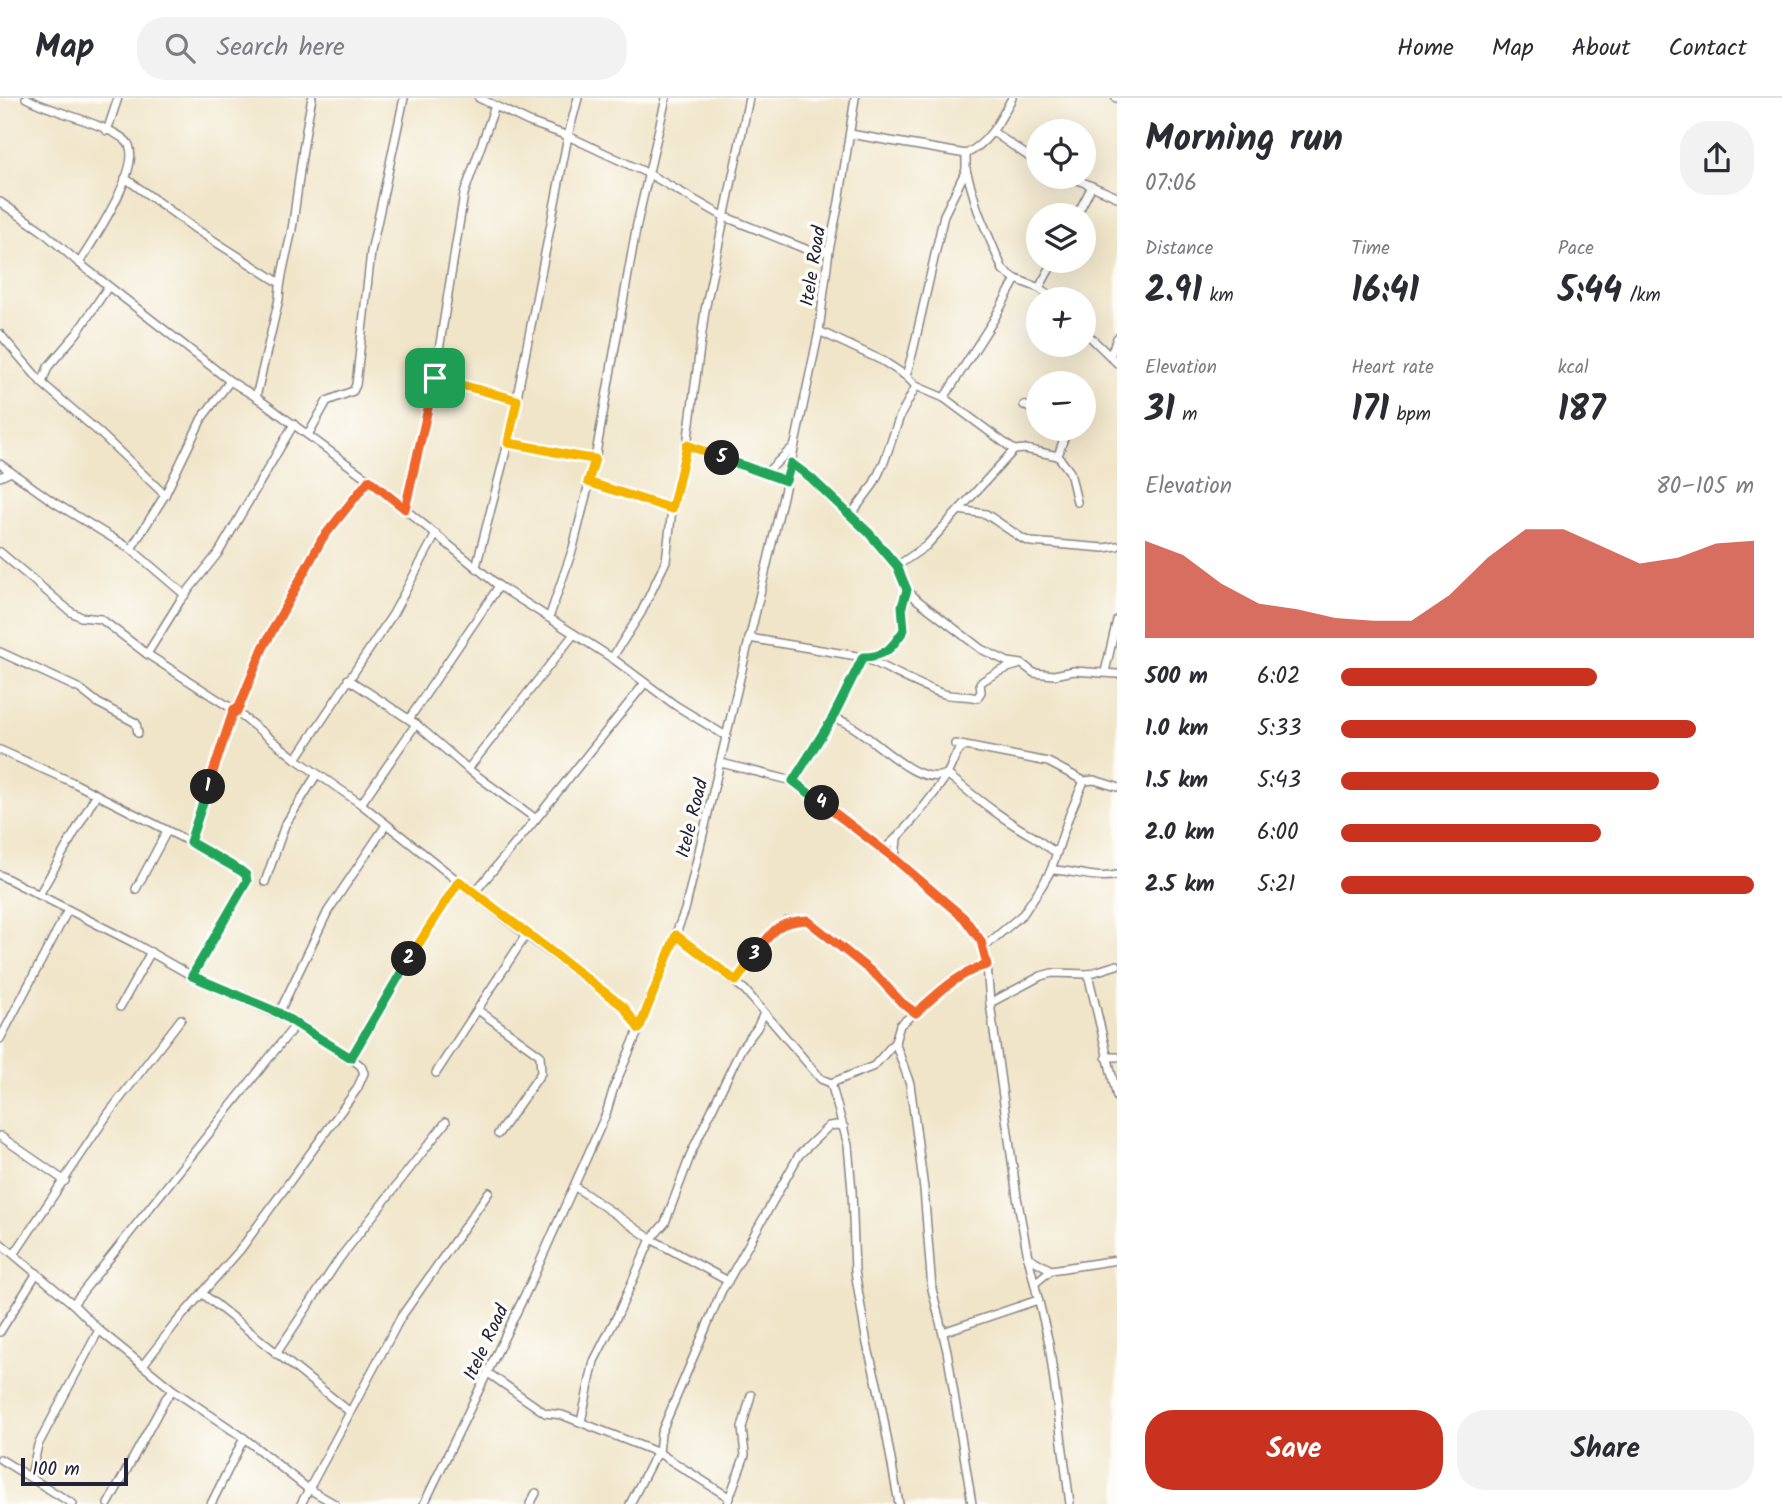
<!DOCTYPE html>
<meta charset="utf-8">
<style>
body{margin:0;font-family:Kalam,sans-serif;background:#f2f2f3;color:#2b2b33;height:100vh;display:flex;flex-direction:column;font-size:26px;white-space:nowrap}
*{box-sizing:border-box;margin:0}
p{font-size:23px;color:#7c7c81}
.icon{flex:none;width:38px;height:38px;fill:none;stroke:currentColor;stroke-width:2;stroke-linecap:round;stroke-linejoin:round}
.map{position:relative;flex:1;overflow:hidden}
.drawer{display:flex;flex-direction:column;background:#fff;width:665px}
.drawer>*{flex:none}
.tools{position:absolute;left:1026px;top:21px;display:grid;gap:14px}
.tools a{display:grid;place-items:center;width:70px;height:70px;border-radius:50%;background:#fff;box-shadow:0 7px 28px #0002;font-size:35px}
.scale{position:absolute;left:21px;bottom:18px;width:107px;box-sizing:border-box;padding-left:7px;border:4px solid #22223b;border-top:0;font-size:19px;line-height:24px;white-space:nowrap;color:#22223b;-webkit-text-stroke:5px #fdfcf7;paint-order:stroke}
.pin{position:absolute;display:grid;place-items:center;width:60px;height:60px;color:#fff;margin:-30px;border-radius:14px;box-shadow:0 4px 10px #0006}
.km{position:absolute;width:35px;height:35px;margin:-18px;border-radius:50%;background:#222;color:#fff;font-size:19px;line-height:35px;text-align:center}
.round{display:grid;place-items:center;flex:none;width:74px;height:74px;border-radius:28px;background:#f2f2f3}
.headline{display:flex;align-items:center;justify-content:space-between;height:119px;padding:0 28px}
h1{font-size:38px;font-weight:800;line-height:52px}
.figures{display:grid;grid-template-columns:repeat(3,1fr);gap:10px;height:119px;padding:7px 28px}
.figures div{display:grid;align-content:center}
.figures b{font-size:35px;font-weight:800}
.figures small{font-size:19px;font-weight:400}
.figures p{font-size:19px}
.chart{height:196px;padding:14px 28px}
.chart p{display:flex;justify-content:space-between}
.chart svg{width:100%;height:126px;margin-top:7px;fill:#c8321e;opacity:.7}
.button{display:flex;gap:14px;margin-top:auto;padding:14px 28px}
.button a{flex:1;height:80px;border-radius:28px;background:#c8321e;color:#fff;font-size:28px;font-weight:800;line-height:80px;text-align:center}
.button a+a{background:#f2f2f3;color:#2b2b33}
ul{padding:0 28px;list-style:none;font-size:23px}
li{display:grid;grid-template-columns:112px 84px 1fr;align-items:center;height:52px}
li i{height:18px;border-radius:9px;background:#c8321e}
header{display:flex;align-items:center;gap:42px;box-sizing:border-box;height:98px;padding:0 35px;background:#fff;border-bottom:2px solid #e1e1e2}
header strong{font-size:33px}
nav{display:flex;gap:38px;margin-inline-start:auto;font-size:24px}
.search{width:490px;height:63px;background:#f2f2f3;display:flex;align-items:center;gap:18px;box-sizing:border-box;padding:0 24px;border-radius:28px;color:#7c7c81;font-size:26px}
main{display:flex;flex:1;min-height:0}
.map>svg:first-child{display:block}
</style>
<header>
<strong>Map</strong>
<div class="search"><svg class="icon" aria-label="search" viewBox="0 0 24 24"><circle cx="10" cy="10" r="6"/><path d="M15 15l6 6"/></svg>Search here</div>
<nav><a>Home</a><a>Map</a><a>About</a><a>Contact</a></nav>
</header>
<main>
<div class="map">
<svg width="1117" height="1406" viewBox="0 0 1117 1406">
<rect width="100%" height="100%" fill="#fdfcf7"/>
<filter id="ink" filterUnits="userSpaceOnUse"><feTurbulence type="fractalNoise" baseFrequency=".0143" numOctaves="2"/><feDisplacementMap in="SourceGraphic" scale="14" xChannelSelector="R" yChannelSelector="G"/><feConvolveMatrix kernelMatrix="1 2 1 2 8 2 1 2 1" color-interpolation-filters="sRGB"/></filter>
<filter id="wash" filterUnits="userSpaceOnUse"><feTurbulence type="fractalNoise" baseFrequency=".00686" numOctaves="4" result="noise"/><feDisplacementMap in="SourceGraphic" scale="28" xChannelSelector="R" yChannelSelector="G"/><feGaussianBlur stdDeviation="1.57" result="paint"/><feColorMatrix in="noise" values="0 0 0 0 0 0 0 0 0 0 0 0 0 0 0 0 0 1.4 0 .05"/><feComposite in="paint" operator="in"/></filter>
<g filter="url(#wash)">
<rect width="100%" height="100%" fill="#f0e5c9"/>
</g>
<g filter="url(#ink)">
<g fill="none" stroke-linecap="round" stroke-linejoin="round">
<defs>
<g id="minor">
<path d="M26,0C51,14 108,26 126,43C147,63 91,146 79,165"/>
<path d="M479,0L529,24L568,38L647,75L723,118L813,154L829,152"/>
<path d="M1116,0H1117"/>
<path d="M107,33L118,0"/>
<path d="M993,34L1038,65"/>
<path d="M850,36L966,56C990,44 1000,22 1012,0"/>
<path d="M966,56V72L978,113L1003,172L1016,181L1039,190L1055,201"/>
<path d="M1071,79L1117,99"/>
<path d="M125,80L194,130L280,185"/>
<path d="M0,104L41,132L79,165L230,283L256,299L369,382L499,488L612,560L675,607L726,638"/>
<path d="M1077,117L1092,88"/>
<path d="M1039,190L1054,163"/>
<path d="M1083,232L1117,265"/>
<path d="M819,233L883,263L906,278L916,288L944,300L1014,352"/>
<path d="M0,236L42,285L101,336L165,397"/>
<path d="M1110,259L1117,240"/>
<path d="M906,278L913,253L944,117L966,72"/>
<path d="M435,280L517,302"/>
<path d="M42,285L48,269L77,235L108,189"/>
<path d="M256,299L279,201C280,175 289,151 293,125C299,83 303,42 312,0"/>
<path d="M944,300L993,223L1016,181"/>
<path d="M1024,307L1038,315"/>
<path d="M308,337L327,303L353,293L356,287L371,154L404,0"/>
<path d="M508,345C538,349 565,358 595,361"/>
<path d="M687,347L786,383"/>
<path d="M1058,358L1070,374L1077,404"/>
<path d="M791,365L811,380L869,435L897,468L907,492L916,501L981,551L1008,564L1022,566L1034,575L1054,577L1074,573L1117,576"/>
<path d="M0,366L55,405L131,451L185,497"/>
<path d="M766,375L793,349"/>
<path d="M0,379L11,374"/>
<path d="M588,384L672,411"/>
<path d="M405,411L431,302L464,96L495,8"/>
<path d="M959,412L986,416L1023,441L1031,444L1104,450L1117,448"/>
<path d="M850,418L873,387L884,364L900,318L916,288"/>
<path d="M131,451L165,397L202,320L230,283"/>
<path d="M0,454L71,514L81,519L101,521L147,556L234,612L296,661L361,706L526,837L624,909L639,931"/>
<path d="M897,468L926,448L1014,352L1025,351L1058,358L1067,331"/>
<path d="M476,469L508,345L568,38L578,0"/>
<path d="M549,520L573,450L595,361L637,126L666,0"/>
<path d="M749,540L863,559C885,559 892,550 904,532L902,508L907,492"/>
<path d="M0,554L80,591L98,605L136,625L138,635"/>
<path d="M147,556L180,503L219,454L294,326"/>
<path d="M612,560L641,515L666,463L672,411L687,347L705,212L749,0"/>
<path d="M867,561C892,572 918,588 944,596C955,599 967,597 977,600L981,594L980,585C991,577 1005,570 1018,567"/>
<path d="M1105,574L1117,522"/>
<path d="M348,581L416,626L468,671L536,721"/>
<path d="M237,614L263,550L322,441L369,382"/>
<path d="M832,620C867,626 911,692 947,676"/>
<path d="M409,621L499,488"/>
<path d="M955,646L1048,664L1084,683L1094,682L1117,689"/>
<path d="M0,652L72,684L190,744L246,777L247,783L192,878L297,925L351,960L361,968L364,975L357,991L240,1152L175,1226L143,1267"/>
<path d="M296,661L393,516L436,436"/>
<path d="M721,665L793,683L895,761L964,820L981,843L987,867L990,905L1017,1099L1028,1159L1049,1245L1070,1406"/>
<path d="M468,671L574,536"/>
<path d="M947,676C975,699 1002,721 1034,739C1042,744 1048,751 1057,754"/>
<path d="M793,683L832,620L863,559"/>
<path d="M361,706L416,626"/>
<path d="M190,744L234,612"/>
<path d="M883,752C902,737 935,697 947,676C953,666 954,655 964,648"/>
<path d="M895,761L897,741"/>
<path d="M1051,772C1073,772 1095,782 1117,777"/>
<path d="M0,777L134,845L192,878"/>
<path d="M265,784L285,727L317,676"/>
<path d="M136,791L167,733"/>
<path d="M474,795L536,721L645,585"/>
<path d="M39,797L96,697"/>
<path d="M676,837L745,892L821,981L831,985L874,968L895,944L900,927L943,891L970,872L987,867"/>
<path d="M984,849L1023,816L1043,786L1051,772L1069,718L1084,683"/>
<path d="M1088,876L1117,999"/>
<path d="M736,883L773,834L787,823L807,822L877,878L902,905L916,915"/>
<path d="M990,905L1041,878L1052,875L1088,876L1117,867"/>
<path d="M120,909L151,854"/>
<path d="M478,912L540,957L541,975L498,1036"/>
<path d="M279,915L328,813L386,727"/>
<path d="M0,941L68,812"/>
<path d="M895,944L910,986L924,1091L932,1191L947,1253L972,1406"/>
<path d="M1106,959H1117"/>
<path d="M351,960L404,869L459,783"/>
<path d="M436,975L526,837"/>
<path d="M831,985L848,1047L852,1093L855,1173L867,1246L878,1290L899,1406"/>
<path d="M0,1038L65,1083"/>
<path d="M574,1088L651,1141L728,1183L722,1192L661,1335L659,1355L652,1363L630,1406"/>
<path d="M0,1145L73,1206L99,1232L173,1292L244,1340L307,1390L335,1406"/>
<path d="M15,1155L108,1016L181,921"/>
<path d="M1028,1159L1051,1172"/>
<path d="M728,1183L799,1057L829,1028L837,1027L844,1029"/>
<path d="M1035,1185L1051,1172L1117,1162"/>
<path d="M203,1196L350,1314"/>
<path d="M73,1206L297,925"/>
<path d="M0,1234L37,1175"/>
<path d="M943,1234L1038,1202"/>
<path d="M276,1256L340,1160L446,1024"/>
<path d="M488,1275L545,1315L562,1317L659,1355L730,1400"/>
<path d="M581,1324L594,1263L618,1216L651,1141L665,1125L692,1053L741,951L757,930L764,915"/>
<path d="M0,1361L73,1406"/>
<path d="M31,1378L38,1347L99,1232"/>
<path d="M108,1406L166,1300L173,1292"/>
<path d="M211,1406L244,1340"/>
<path d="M301,1406L401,1219L489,1094"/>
<path d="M424,1406L532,1182L574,1088L606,1016L614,989L639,931L685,812L791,365L819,233L829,152L839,104L855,0"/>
<path d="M530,1406L536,1395"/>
<path d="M727,1406L745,1357L742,1330L751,1297"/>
</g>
</defs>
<use href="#minor" stroke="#898482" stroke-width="10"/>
<use href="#minor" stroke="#fff" stroke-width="7"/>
</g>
</g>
<g fill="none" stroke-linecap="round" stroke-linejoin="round" filter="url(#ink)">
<defs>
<path id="split-1" d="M208,689L234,611L237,614L263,550L322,441L369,382L405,411L435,280"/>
<path id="split-2" d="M208,689L190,744L241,773L246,777L247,783L192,878L279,915L351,960L409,861"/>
<path id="split-3" d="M409,861L459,783L624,909L639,931L676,837L736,883L755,857"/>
<path id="split-4" d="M755,857C773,833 775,824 807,822L877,878L902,905L916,915C937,896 959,874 987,867L981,843L964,820L895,761L822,705"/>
<path id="split-5" d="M722,360L786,383L791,365L811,380L869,435L897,468L907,492L902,508L904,532C892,550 885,559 863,559L832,621L793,683L822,705"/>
<path id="split-6" d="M435,280L517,302L508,345C538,349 565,358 595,361L588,384L672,411L687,347L722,360"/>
</defs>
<use href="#split-1" stroke="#fff" stroke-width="14"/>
<use href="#split-2" stroke="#fff" stroke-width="14"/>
<use href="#split-3" stroke="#fff" stroke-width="14"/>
<use href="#split-4" stroke="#fff" stroke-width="14"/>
<use href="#split-5" stroke="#fff" stroke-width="14"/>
<use href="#split-6" stroke="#fff" stroke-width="14"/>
<use href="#split-1" stroke="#f0652b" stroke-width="9"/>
<use href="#split-2" stroke="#22a559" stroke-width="9"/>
<use href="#split-3" stroke="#f5b400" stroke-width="9"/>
<use href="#split-4" stroke="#f0652b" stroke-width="9"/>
<use href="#split-5" stroke="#22a559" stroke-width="9"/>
<use href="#split-6" stroke="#f5b400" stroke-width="9"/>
</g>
<g text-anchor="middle" stroke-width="7" stroke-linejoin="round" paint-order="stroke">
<g font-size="19" fill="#22223b" stroke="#fdfcf7">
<text transform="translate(812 168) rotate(-81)" y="7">Itele Road</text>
<text transform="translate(691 720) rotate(-76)" y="7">Itele Road</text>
<text transform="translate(485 1244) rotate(-65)" y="7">Itele Road</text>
</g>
</g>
</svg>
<div class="tools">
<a><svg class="icon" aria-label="locate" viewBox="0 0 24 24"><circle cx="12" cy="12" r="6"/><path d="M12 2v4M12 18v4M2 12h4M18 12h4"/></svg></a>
<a><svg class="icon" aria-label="layers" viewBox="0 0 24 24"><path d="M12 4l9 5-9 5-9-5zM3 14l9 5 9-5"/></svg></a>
<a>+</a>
<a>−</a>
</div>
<div class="scale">100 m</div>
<div class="pin" style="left:435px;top:280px;background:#1e9e55"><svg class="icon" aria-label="arrive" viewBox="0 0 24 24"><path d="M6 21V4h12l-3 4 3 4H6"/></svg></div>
<b class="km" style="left:208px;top:689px">1</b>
<b class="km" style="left:409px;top:861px">2</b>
<b class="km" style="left:755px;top:857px">3</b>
<b class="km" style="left:822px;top:705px">4</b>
<b class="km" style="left:722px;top:360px">5</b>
</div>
<section class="drawer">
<div class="headline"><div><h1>Morning run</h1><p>07:06</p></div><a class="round"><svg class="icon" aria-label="share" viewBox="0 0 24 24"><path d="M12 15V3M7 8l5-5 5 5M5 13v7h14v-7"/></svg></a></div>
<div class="figures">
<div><p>Distance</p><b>2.91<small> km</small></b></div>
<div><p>Time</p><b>16:41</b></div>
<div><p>Pace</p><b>5:44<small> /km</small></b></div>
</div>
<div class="figures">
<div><p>Elevation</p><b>31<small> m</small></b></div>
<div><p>Heart rate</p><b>171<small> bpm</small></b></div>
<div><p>kcal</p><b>187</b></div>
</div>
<div class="chart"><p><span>Elevation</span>80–105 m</p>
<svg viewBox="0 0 160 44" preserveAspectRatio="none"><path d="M0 44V10L10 15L20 25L30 32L40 34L50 37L60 38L70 38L80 29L90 16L100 6L110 6L120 12L130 18L140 16L150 11L160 10V44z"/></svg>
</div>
<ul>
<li><b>500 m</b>6:02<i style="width:62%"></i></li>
<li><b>1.0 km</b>5:33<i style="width:86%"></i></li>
<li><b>1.5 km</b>5:43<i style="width:77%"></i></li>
<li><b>2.0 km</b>6:00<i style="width:63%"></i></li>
<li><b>2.5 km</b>5:21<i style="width:100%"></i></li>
</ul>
<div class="button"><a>Save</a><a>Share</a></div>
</section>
</main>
